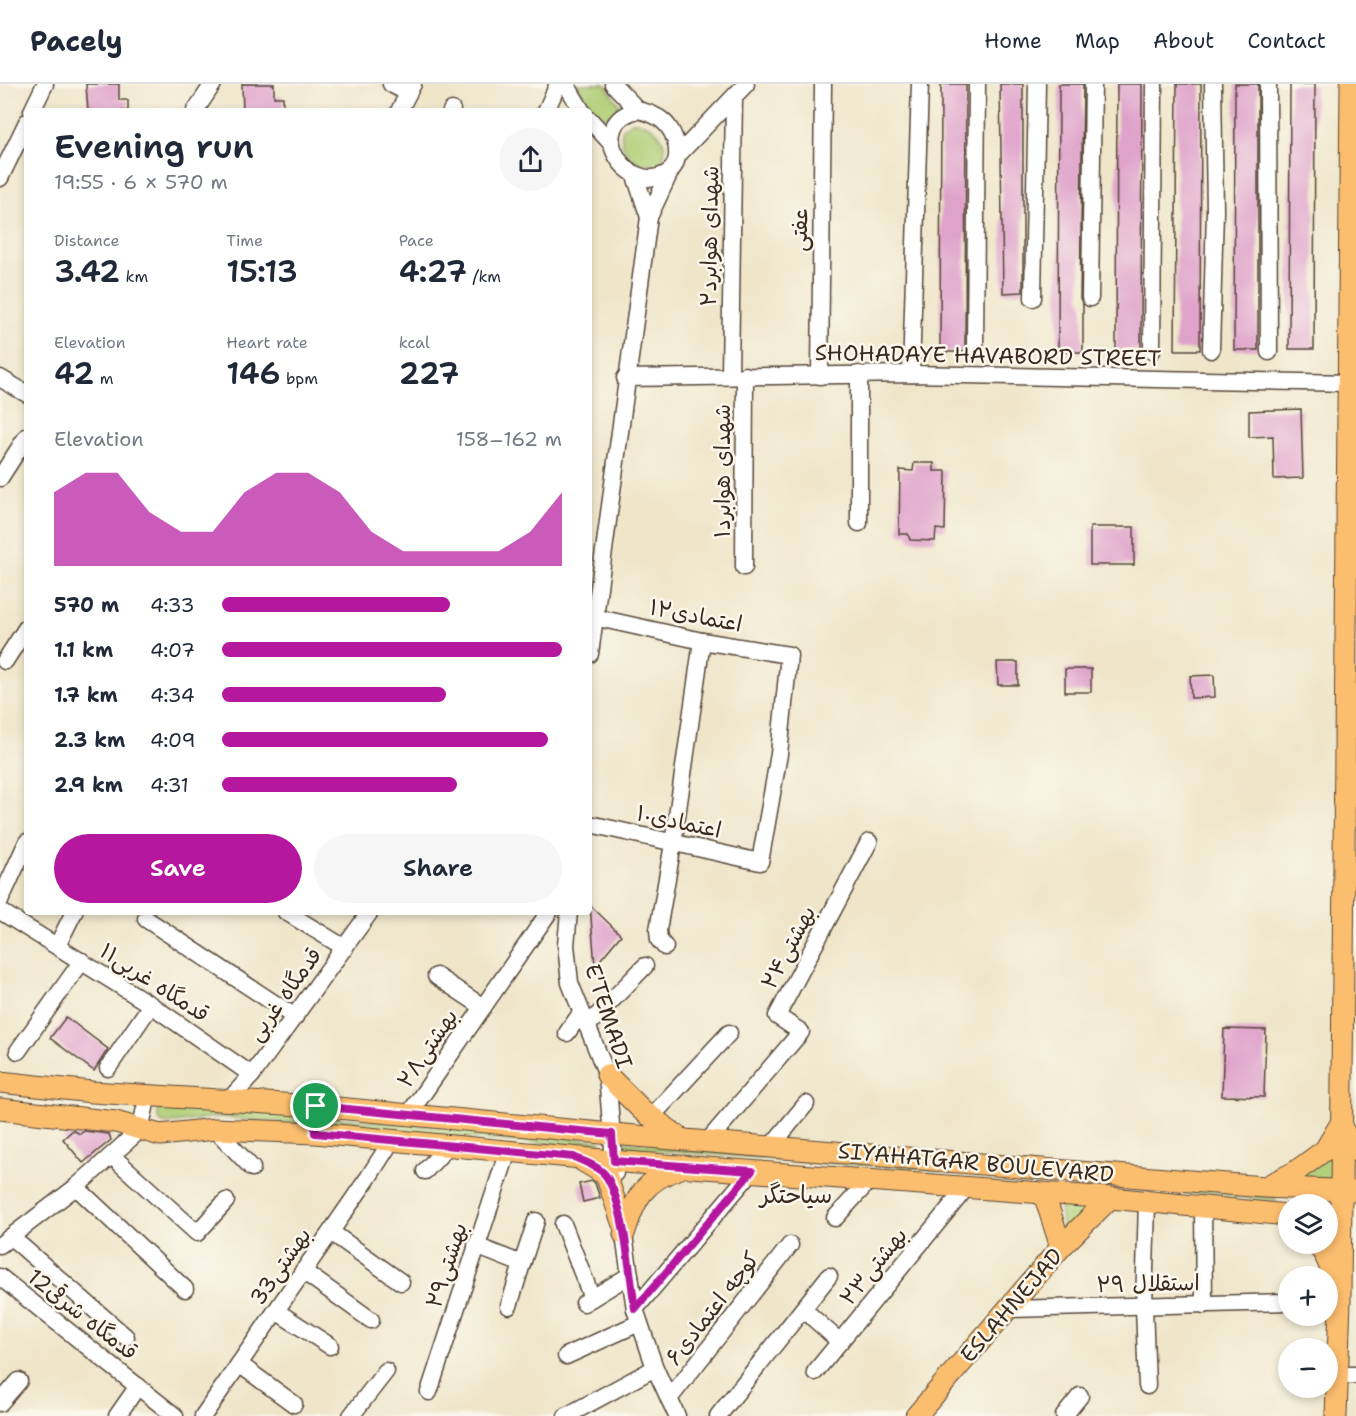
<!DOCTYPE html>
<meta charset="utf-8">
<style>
body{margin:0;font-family:"Shantell Sans","Playpen Sans Arabic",sans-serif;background:#f6f6f7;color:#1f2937;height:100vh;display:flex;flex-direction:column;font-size:22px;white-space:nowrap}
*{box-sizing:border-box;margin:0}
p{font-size:20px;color:#747a83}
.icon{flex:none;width:33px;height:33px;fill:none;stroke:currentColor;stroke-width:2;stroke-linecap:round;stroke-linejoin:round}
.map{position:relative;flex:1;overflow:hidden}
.details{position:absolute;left:24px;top:24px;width:568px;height:807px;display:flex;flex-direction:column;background:#fff;border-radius:6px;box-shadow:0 3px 9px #0003}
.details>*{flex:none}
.fabs{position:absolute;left:1278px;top:1110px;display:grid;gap:12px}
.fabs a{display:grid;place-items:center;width:60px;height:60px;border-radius:50%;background:#fff;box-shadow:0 3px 9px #0003;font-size:30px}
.pin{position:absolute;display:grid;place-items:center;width:51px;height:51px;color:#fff;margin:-26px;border:3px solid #fff;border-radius:50%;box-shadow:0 2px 6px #0007}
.round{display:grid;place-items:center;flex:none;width:63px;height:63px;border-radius:32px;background:#f6f6f7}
.summary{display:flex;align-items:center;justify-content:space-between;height:102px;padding:0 30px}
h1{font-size:33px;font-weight:600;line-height:45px}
.metrics{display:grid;grid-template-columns:repeat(3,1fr);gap:9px;height:102px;padding:6px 30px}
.metrics div{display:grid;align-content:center}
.metrics b{font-size:30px;font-weight:600}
.metrics small{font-size:16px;font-weight:400}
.metrics p{font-size:16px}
.chart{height:168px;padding:12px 30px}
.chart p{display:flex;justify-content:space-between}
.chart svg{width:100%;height:108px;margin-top:6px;fill:#b5179e;opacity:.7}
.button{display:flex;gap:12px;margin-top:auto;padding:12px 30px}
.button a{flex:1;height:69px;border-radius:36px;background:#b5179e;color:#fff;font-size:24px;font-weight:600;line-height:69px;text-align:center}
.button a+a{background:#f6f6f7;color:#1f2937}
ul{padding:0 30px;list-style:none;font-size:20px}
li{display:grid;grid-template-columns:96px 72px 1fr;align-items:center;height:45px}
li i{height:15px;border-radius:8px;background:#b5179e}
header{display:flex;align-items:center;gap:36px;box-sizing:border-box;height:84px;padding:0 30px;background:#fff;border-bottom:2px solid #e0e1e3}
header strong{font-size:28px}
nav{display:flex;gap:33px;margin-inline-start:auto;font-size:21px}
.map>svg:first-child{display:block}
</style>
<header>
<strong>Pacely</strong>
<nav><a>Home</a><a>Map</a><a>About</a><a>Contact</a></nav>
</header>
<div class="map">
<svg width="1356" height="1332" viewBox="0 0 1356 1332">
<rect width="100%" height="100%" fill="#fbf7ec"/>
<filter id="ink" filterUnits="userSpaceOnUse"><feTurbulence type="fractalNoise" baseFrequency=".0167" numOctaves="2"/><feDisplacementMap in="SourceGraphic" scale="12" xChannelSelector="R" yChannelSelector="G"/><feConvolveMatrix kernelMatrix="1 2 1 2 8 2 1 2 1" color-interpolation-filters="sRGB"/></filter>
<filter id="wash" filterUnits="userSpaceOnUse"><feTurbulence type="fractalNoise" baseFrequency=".008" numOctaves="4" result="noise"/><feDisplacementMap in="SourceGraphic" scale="24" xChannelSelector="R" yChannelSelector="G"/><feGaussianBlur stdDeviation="1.35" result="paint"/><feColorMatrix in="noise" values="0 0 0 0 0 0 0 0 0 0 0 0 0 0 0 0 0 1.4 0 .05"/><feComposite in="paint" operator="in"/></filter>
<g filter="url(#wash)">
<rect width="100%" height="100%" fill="#efe6ca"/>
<g fill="#afcd74" stroke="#757c49" stroke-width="1.5">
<path d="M576,0H605L619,21L616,29L602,33L594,27Z"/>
<path d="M632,38C652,37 670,55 663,76C642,90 615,67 623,44Z"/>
<path d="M165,1019L600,1057L599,1063L391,1049L220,1033C201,1033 178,1041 162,1039L158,1033V1025Z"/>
<path d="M626,1058L1275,1112L1276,1117L1005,1091L625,1064Z"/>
<path d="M1333,1066L1331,1096L1292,1095Z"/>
<path d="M1060,1123L1087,1125L1063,1152Z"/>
</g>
<g id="blocks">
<g fill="#dfa2ca">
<path d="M86,0H119V16H128V27H88Z"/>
<path d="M242,0H274V13H283V27L243,26Z"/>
<path d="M941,0H966L965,268H940Z"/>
<path d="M1000,0H1023V208L1003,209Z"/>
<path d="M1059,0H1083L1080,214L1083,221V268H1058Z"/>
<path d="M1117,0H1142L1141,266H1116Z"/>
<path d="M1177,0H1201L1200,266H1175Z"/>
<path d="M1235,0H1258V266H1234Z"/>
<path d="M1290,0H1315L1314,265H1289Z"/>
<path d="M1301,325L1303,394L1274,395L1273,352L1249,353V327Z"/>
<path d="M914,379H934V387H946L945,446L936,445L935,457L910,456L908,450H899L900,386L913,387Z"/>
<rect x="1090" y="443" width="44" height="38"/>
<path d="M997,578H1018V601H998Z"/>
<rect x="1065" y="585" width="26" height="23"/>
<path d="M1214,591L1215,613L1191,614L1190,592Z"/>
<path d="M590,821L621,851L595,882Z"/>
<path d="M66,933L108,965L94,987L50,954Z"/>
<path d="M1224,945L1266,946L1264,1013L1222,1012Z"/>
<path d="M73,1046L80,1050L84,1047L109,1050L111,1056L83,1079L63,1055Z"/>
<path d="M592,1097L595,1099L600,1114L583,1118L579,1100Z"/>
</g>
</g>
</g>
<g filter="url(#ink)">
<use href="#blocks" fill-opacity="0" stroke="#564638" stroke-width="1.5"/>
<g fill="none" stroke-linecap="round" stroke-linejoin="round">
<defs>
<g id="minor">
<path d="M391,0L408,9"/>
<path d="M566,0L582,27"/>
<path d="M613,0L638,26"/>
<path d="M1268,0L1269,268"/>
<path d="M638,26C647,28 656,31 663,37C677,49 685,79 666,90C626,112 582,39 638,26Z"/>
<path d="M32,27L45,0"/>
<path d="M195,27L213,0"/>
<path d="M399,27L413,0"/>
<path d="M451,27L452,26"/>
<path d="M546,27L558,0"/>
<path d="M590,36L611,59"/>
<path d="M678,71L746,0"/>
<path d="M635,92L649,133"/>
<path d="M0,94L27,38"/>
<path d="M1033,214L1037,0"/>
<path d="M1090,214L1093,0"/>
<path d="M975,264L977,0"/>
<path d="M1211,266L1215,127L1213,0"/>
<path d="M1152,267L1154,0"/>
<path d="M911,290L920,0"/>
<path d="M730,291L734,13"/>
<path d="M820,292L823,0"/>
<path d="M0,294L27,310"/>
<path d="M625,294L911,290L1351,299"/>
<path d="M0,394L27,352"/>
<path d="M859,439V290"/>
<path d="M744,483L745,291"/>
<path d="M590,570L649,133L670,88"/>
<path d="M5,577L27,543"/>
<path d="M590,740L760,778L779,670L789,571L702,557L594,533"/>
<path d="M0,817L27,758"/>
<path d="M0,827L151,921L252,991"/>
<path d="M286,828L345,864"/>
<path d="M569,828L566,861L570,899L607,991L615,1089"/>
<path d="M146,835L295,933"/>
<path d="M57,862L74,828"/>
<path d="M665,863L659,856L658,846L673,760L702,557"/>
<path d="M436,892L483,923"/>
<path d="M587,942L645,882"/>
<path d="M567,949L581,929"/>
<path d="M18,967L82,877"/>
<path d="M108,984L151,921"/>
<path d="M230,1015L252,991L370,828"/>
<path d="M409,1030L549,828"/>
<path d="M652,1032L729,949"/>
<path d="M215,1045L252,1084"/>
<path d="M708,1057L801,948L777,932L869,758"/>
<path d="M772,1061L806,1020"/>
<path d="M112,1072L197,1149L226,1117"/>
<path d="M425,1087L449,1061"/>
<path d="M76,1103L185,1205"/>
<path d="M1203,1124L1204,1221"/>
<path d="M835,1134L868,1098"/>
<path d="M622,1138L635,1225L655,1284L677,1332"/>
<path d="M563,1140L592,1214"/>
<path d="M331,1148L401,1198"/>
<path d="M11,1153L126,1253"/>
<path d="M0,1161L76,1103L140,1046L148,1011"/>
<path d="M476,1162L522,1180L536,1137"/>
<path d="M303,1187L371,1236"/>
<path d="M0,1193L175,1332"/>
<path d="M584,1219L630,1191"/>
<path d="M509,1222L522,1180"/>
<path d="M635,1225L752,1087"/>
<path d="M803,1225L840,1258"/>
<path d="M1008,1225L1288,1218"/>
<path d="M276,1227L330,1262"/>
<path d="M566,1272L639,1239"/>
<path d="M239,1280L294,1320"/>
<path d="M815,1288L966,1104"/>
<path d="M1336,1291H1356"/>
<path d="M1147,1302L1144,1222L1147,1118"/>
<path d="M429,1308L508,1067"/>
<path d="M669,1315L790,1161"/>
<path d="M0,1319L19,1297"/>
<path d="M117,1332L138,1302"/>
<path d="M203,1332L368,1094L392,1056"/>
<path d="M351,1332L386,1287"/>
<path d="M566,1332L655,1284"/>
<path d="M718,1332L829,1192"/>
<path d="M1064,1332L1080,1312"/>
</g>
<g id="major">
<path d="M607,991L642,1026L680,1054"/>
<path d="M0,998L92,1008L316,1022L612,1050L1264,1103L1356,1107"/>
<path d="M0,1025L116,1038L160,1051L215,1045L315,1049L624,1078L1110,1114L1288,1131"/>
<path d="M583,1077L606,1091L622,1138"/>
<path d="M1267,1102L1295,1088L1325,1066L1340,1041L1356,1067"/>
<path d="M1044,1110L1061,1163"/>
<path d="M624,1150C635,1114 643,1097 680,1084"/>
<path d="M1316,1160L1324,1169L1337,1198"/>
<path d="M916,1332L1061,1163L1110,1114"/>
<path d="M1336,1332L1340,1217L1351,0"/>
</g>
</defs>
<use href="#minor" stroke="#564638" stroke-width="19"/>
<use href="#major" stroke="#564638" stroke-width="23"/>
<use href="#minor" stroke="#fff" stroke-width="16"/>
<use href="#major" stroke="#fbbd6e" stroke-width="21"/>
</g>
</g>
<g fill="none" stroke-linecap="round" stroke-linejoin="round" filter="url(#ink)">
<defs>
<path id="route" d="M316,1022L612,1050L614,1077L752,1087L635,1225C630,1192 624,1118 606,1092C599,1082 584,1078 574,1073L315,1049Z"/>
</defs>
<use href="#route" stroke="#fff" stroke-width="12"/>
<use href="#route" stroke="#b5179e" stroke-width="8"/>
</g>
<g text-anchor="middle" stroke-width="5" stroke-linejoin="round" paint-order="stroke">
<g font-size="22" fill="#3b2a1e" stroke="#fbf7ec">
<text transform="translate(799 146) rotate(-89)" y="8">عفتی</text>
<text transform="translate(709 152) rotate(-89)" y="8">شهدای هوابرد۲</text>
<text transform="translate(988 271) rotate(1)" y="8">SHOHADAYE HAVABORD STREET</text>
<text transform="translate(722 387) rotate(-90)" y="8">شهدای هوابرد۱</text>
<text transform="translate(696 531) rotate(11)" y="8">اعتمادی۱۲</text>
<text transform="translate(679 737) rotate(12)" y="8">اعتمادی۱۰</text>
<text transform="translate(788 863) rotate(-62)" y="8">۲۴بهشتی</text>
<text transform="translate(155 898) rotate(33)" y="8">قدمگاه غربی۱۱</text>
<text transform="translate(284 910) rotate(-54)" y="8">قدمگاه غربی</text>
<text transform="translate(609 932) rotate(72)" y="8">E'TEMADI</text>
<text transform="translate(427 964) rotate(-56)" y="8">۲۸بهشتی</text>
<text transform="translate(976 1078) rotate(5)" y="8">SIYAHATGAR BOULEVARD</text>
<text transform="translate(446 1181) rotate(-72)" y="8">۲۹بهشتی</text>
<text transform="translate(280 1182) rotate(-55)" y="8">33بهشتی</text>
<text transform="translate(873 1182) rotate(-51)" y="8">۲۳بهشتی</text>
<text transform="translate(1148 1199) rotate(-1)" y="8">۲۹ استقلال</text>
<text transform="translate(1011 1221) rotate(-49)" y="8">ESLAHNEJAD</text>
<text transform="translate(712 1224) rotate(-52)" y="8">کوچه اعتمادی۶</text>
<text transform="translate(83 1230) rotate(38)" y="8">12قدمگاه شرقی</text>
</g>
<g font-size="24" fill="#3b2a1e" stroke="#fbf7ec">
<text x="796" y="1119">سیاحتگر</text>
</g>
</g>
</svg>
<div class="fabs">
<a><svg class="icon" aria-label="layers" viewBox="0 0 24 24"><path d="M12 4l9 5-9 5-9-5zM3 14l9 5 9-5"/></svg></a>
<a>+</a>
<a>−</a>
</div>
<div class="pin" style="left:316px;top:1022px;background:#1e9e55"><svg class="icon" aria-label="arrive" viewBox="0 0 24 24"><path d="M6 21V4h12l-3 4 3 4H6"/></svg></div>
<section class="details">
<div class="summary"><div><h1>Evening run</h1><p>19:55 · 6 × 570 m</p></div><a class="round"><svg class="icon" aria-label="share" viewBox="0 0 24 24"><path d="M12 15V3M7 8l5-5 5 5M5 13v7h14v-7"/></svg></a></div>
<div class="metrics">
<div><p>Distance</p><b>3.42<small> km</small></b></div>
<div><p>Time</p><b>15:13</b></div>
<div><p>Pace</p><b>4:27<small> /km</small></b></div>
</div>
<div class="metrics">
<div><p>Elevation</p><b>42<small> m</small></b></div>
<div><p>Heart rate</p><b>146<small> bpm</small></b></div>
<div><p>kcal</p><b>227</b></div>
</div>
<div class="chart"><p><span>Elevation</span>158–162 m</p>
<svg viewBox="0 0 160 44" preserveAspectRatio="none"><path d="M0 44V14L10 6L20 6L30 22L40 30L50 30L60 14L70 6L80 6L90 14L100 30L110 38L120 38L130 38L140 38L150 30L160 14V44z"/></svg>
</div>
<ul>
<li><b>570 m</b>4:33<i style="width:67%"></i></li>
<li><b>1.1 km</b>4:07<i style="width:100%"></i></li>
<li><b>1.7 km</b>4:34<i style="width:66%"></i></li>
<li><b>2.3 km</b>4:09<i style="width:96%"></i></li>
<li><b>2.9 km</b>4:31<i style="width:69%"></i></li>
</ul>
<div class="button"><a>Save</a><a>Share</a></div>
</section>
</div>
